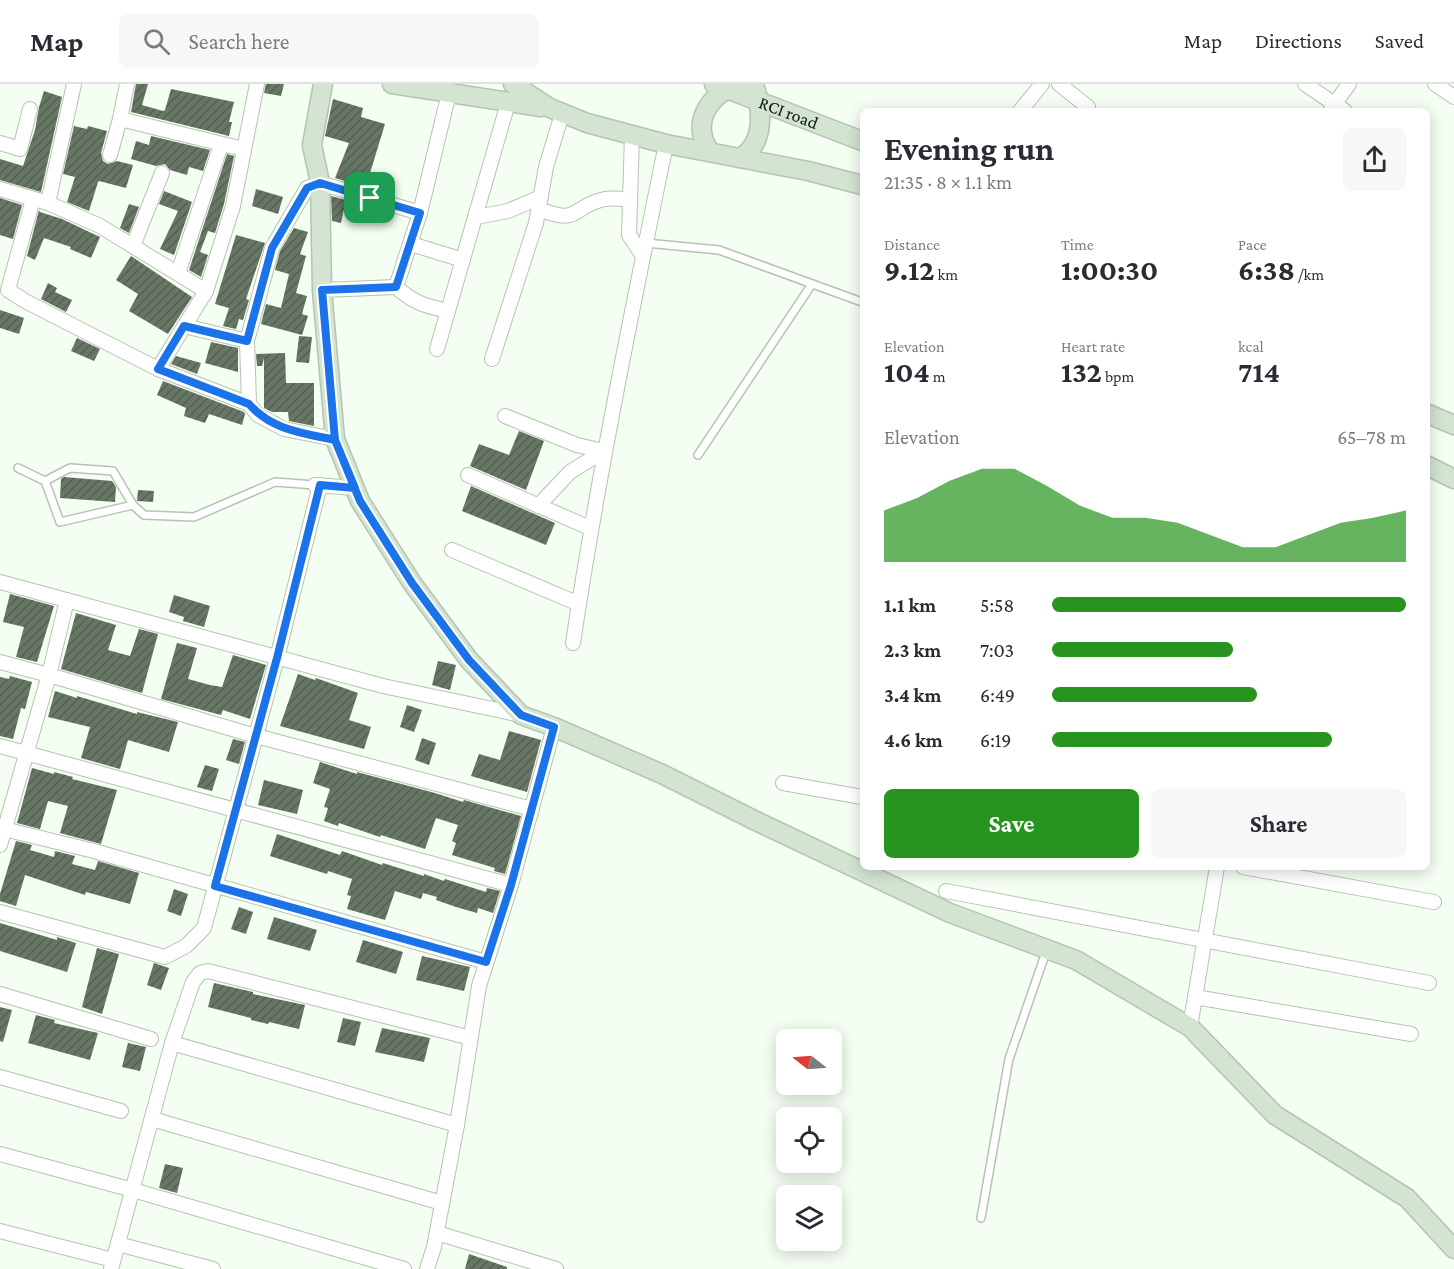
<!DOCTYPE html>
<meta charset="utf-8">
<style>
body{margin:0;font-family:"Crimson Pro",serif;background:#f7f7f7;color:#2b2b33;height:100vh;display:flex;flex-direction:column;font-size:22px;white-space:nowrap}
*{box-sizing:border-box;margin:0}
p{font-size:20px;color:#7c7c81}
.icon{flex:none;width:33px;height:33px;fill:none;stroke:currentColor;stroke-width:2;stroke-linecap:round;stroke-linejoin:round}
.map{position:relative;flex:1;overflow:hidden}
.drawer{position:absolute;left:860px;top:24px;width:570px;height:762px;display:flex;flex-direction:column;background:#fff;border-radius:9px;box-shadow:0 3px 15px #0003}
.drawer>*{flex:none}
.needle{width:39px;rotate:287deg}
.buttons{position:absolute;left:776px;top:945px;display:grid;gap:12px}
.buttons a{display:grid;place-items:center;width:66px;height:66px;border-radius:9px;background:#fff;box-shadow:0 3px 15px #0003;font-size:30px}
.pin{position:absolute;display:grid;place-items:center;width:51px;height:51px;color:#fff;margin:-26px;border-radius:12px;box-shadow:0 3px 9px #0006}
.round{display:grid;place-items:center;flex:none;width:63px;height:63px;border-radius:9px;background:#f7f7f7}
.headline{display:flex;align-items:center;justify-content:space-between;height:102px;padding:0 24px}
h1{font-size:33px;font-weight:700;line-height:45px}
.figures{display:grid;grid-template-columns:repeat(3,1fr);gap:9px;height:102px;padding:6px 24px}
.figures div{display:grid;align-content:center}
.figures b{font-size:30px;font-weight:700}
.figures small{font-size:16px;font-weight:400}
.figures p{font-size:16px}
.chart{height:168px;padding:12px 24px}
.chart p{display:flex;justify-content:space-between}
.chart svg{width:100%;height:108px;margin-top:6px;fill:#26941e;opacity:.7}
.cta{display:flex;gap:12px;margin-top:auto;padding:12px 24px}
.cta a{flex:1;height:69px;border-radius:9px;background:#26941e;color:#fff;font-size:24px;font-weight:700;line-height:69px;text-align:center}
.cta a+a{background:#f7f7f7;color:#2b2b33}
ul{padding:0 24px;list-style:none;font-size:20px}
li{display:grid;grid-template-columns:96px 72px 1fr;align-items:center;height:45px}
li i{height:15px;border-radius:8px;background:#26941e}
header{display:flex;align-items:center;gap:36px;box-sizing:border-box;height:84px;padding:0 30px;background:#fff;border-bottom:2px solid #e1e1e2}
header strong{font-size:28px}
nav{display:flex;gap:33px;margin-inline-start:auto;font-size:21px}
.search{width:420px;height:54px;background:#f7f7f7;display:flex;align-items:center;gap:15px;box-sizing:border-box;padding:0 21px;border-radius:9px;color:#7c7c81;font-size:22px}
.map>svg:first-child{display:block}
</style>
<header>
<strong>Map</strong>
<div class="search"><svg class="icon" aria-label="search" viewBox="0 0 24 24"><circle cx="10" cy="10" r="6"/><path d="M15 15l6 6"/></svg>Search here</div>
<nav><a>Map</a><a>Directions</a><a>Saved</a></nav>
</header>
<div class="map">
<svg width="1454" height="1185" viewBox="0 0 1454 1185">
<defs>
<pattern id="building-hatch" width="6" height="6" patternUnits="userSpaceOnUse" patternTransform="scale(1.5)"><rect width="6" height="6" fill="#687666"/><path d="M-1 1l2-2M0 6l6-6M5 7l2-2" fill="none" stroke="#546053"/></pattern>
</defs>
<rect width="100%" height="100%" fill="#f4fef2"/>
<g fill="url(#building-hatch)">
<path d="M136,0H148L142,21L163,27L165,26L171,5L234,18L229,38H232L229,52L131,28Z"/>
<path d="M266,0H284L281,12L264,9Z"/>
<path d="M44,7L62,13L41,108L0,96V75L23,82L35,46L39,23Z"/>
<path d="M333,15L363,24L361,33L385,40L367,99L372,100L370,105L335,94L349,59L325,52Z"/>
<path d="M74,42L87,45L88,42L107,47L101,69L103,77L108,80L117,77L133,81L126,104L99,97L98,98L89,127L67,118L75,93L63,90Z"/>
<path d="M151,52L210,66L203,87L189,83L187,91L170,86L165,80L156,82L131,75L136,57L149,61Z"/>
<path d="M227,70L234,72L224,120L215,149L208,147L200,168L208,171L201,193L189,186Z"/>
<path d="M256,105L283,113L278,130L252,122Z"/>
<path d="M164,107L192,118L174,171L160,165L178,127L159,120Z"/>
<path d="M331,112L346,116L341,139L332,137Z"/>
<path d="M0,114L22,121L13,155L0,151Z"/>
<path d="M129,120L139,123L129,149L120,144Z"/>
<path d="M39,126L40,128L62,135L100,153L91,174L70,165L71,163L44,154L35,176L27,172Z"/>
<path d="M294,144L308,148L300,170L306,172L296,209L307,212L302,230L308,232L302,251L261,240L266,220L281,224L289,190L275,186L280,167Z"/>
<path d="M236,151L265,159L246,215L249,216L243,236L239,235L236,245L223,242L229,224L215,220Z"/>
<path d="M131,172L192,213L168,250L129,227L138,210L116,196Z"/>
<path d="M48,199L57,204L55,208L72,216L66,228L41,215Z"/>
<path d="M0,226L24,234L19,250L0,244Z"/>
<path d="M299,252L312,253L309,279L296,278Z"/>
<path d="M77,254L100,265L94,277L71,267Z"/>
<path d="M211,258L238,264V288L205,279Z"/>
<path d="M285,269L286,299H314V342L289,337L288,328H272L264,324V274L262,282H257L256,270Z"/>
<path d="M176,272L201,279L197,290L171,280Z"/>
<path d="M163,297L244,328L245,330L242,341L209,330L205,339L184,332L186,324L157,311Z"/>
<path d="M519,347L544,357L526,406L470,382L479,360L509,371Z"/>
<path d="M64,393L112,397L116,403L115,418L60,414L61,395Z"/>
<path d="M471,402L555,439L546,461L462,427Z"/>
<path d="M138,406L154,407L153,418L137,417Z"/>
<path d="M10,510L54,522L37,578L16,573L24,543L3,538Z"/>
<path d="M174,511L210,522L204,543L183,537L184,533L169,528Z"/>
<path d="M76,529L116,541L108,566L130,572L139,545L158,550L142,609L61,585Z"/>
<path d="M177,559L197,564L188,595L210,601L222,603L233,571L266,581L250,635L223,626L221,631L161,615Z"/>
<path d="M438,577L456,581L450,606L432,601Z"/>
<path d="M298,590L315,596L316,594L358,609L349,636L371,643L364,665L280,642Z"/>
<path d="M10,592L32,598L25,625L21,624L13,655L0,652V593L9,595Z"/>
<path d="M55,607L77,614V612L137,630V628L178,638L169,668L128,656L120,685L81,674L90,643L48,633Z"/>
<path d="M407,621L422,626L414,648L400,643Z"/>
<path d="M509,647L541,656L527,708L471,692L479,670L500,676Z"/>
<path d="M422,654L436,659L429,681L415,676Z"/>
<path d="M233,655L245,658L239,680L226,676Z"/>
<path d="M320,678L357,690V688L435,709L463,718L464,716L521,732L505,790L494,787L495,784L452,771L456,759L452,757L458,741L436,734L425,765L381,751L380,753L339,739L338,742L324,737L328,724L324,723L330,705L313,699Z"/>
<path d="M205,681L219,685L212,707L197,703Z"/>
<path d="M32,684L54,690V688L73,693L72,695L117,706L101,760L60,749L68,722L48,717L40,745L17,739Z"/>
<path d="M264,696L303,706L297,730L258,721Z"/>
<path d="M277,750L340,771L342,767L382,781L383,779L424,792V790L444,797L445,795L486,808L487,804L500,807L493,829L478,824L477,829L456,823L436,816L437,813L423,809L421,815L395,807L385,836L347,825L351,812L347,811L352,795L328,787L327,790L270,772Z"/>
<path d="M16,757L32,761L30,766L54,773L55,767L75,772L72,780L95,786L98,777L139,789L130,820L86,808L85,811L25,791L16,822L0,817V810Z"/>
<path d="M174,805L188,810L181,832L167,827Z"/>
<path d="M239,823L253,828L246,850L231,845Z"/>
<path d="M274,833L317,846L310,867L267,855Z"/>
<path d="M0,839L57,856V853L76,859L67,888L0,867Z"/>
<path d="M363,856L403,868L396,890L356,878Z"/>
<path d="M97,864L119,870L102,930L82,923Z"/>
<path d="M422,872L470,883L464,907L416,896Z"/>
<path d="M154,879L169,884L161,906L147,901Z"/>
<path d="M214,899L253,908V910L305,921L299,945L269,938L268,940L251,936V934L208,923Z"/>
<path d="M0,923L12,926L3,958L0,957Z"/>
<path d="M36,931L55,936L54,939L98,949L90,976L28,959Z"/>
<path d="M343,934L361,938L355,962L337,958Z"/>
<path d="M382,944L430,954L424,978L375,968Z"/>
<path d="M128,959L146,963L140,987L122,983Z"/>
<path d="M165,1080L183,1084L177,1109L159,1104Z"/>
<path d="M469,1170L507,1183V1185H465Z"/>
</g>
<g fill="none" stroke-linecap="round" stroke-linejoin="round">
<defs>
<g id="lane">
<path d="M646,159L719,166L862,218"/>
<path d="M698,371L812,200"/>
<path d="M18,384L45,397L70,384L113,387L133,421L144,431L194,433L275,398L315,401"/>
<path d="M45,397L60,438L133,421"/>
<path d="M981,1134L1009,975L1047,865"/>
</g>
<g id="street">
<path d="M1059,0L1088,23"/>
<path d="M1305,0L1345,27"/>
<path d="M1435,0L1454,13"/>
<path d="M1331,25L1349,0"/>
<path d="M1020,27L1042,0"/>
<path d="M120,35L243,65"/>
<path d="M632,51L629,151L643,172"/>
<path d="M0,59L20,65L30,25"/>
<path d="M110,71L120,35L127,0"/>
<path d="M0,105L48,119L100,142L206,207"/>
<path d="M33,115L8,206L25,217L158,285L249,320"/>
<path d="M48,119L74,0"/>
<path d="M539,125C581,142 571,122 605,115C613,114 622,115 629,116"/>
<path d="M476,133L508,127L541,113"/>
<path d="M411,160L463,176"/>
<path d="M133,162L162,89"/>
<path d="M178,189L221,61"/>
<path d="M396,203C414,219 425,222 448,227"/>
<path d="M322,206L396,203L420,129L449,9"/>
<path d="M184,242L247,257"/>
<path d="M437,265L508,19"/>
<path d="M492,275L536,139L546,83L562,30"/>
<path d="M158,285L206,207L233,122L257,0"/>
<path d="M505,332L577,361L604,367"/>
<path d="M335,355L284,345L258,331L249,320L247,257L272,164L307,104L320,99L420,129"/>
<path d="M468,391L590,444"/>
<path d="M315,401L355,404"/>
<path d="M538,422L570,388L604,367"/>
<path d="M452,466L579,520"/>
<path d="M0,498L383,602L521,631"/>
<path d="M573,559C598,392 632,226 666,60"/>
<path d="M0,578L49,591L256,652L532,725"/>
<path d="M0,662L511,801"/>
<path d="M783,699L862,713"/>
<path d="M0,744L94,767L486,878"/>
<path d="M0,761L49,591L67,516"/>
<path d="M1243,783L1434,818"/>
<path d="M946,807L1429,899"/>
<path d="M0,828L165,873L186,862L204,844L277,574L320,401"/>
<path d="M0,910L151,955"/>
<path d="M1195,913L1411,950"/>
<path d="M1190,943L1217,783"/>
<path d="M172,959L457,1041"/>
<path d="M0,993L121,1027"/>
<path d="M152,1035L442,1119"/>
<path d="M0,1070L133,1106L404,1185"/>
<path d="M0,1147L113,1176"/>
<path d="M437,1149L556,1185"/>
<path d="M118,1160L213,1185"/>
<path d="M111,1185L172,959L193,898L200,889L208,887L471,954"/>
<path d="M427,1185L434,1163L457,1041L479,902L511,801L554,643"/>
</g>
<g id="secondary">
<path d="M323,0L312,61L320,99L322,206L335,355L360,417L412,499L469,576L521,631L554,643L662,690L758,738L950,829L1076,876L1190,943L1275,1031L1407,1114L1454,1165"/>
<path d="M392,0L541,23"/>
<path d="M513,0L550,24L587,39L666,60L808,87L862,101"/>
<path id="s1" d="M714,0L862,57"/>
<path d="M710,68C691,40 707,13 736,1"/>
<path d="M740,74C766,59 762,25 754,0"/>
<path d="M1426,329L1454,341"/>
<path d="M1426,381L1454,395"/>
</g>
</defs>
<use href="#lane" stroke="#b4c4b2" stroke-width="10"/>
<use href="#street" stroke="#b4c4b2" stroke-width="16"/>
<use href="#secondary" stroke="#b4c4b2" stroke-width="21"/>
<use href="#lane" stroke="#fff" stroke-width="7"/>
<use href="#street" stroke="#fff" stroke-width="14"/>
<use href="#secondary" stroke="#d3e4d1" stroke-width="18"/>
</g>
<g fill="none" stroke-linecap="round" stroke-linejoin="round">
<defs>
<path id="route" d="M370,114L320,99L307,104L272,164L247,257L184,242L158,285L249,320C271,346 303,349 335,356L360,417L412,499L469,576L521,631L554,643L511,801L486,878L215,802L277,574L320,401L355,404L335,356L322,206L396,203L420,129L370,114"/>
</defs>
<use href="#route" stroke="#fff" stroke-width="12"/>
<use href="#route" stroke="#1a73e8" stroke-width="8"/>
</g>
<g text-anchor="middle" stroke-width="4.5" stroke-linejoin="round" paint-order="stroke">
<g font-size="18" fill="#131913" stroke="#fff">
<text dy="6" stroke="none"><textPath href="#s1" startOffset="80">RCI road</textPath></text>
</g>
</g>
</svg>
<div class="buttons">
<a><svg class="needle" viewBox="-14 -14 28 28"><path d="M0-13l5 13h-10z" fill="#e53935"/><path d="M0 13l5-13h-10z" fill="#7c7c81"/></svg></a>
<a><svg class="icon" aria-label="locate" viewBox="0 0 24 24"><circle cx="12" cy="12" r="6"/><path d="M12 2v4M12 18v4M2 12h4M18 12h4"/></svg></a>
<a><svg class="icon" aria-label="layers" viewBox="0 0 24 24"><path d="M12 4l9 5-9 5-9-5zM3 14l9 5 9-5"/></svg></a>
</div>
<div class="pin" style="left:370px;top:114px;background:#1e9e55"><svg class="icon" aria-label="arrive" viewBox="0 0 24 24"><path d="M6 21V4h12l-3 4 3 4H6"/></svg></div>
<section class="drawer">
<div class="headline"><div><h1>Evening run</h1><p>21:35 · 8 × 1.1 km</p></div><a class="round"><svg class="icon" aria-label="share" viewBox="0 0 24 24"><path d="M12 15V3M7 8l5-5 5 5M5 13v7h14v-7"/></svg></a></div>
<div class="figures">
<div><p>Distance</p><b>9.12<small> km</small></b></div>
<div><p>Time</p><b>1:00:30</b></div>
<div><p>Pace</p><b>6:38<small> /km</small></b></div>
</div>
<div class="figures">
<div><p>Elevation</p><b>104<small> m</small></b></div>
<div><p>Heart rate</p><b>132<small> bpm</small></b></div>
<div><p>kcal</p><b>714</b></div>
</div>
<div class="chart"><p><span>Elevation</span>65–78 m</p>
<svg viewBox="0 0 160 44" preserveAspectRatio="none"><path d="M0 44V23L10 18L20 11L30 6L40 6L50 13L60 21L70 26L80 26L90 28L100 33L110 38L120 38L130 33L140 28L150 26L160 23V44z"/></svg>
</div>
<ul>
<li><b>1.1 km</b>5:58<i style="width:100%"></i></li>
<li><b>2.3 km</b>7:03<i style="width:51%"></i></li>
<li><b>3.4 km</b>6:49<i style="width:58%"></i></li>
<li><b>4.6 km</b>6:19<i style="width:79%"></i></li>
</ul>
<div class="cta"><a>Save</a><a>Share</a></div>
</section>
</div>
